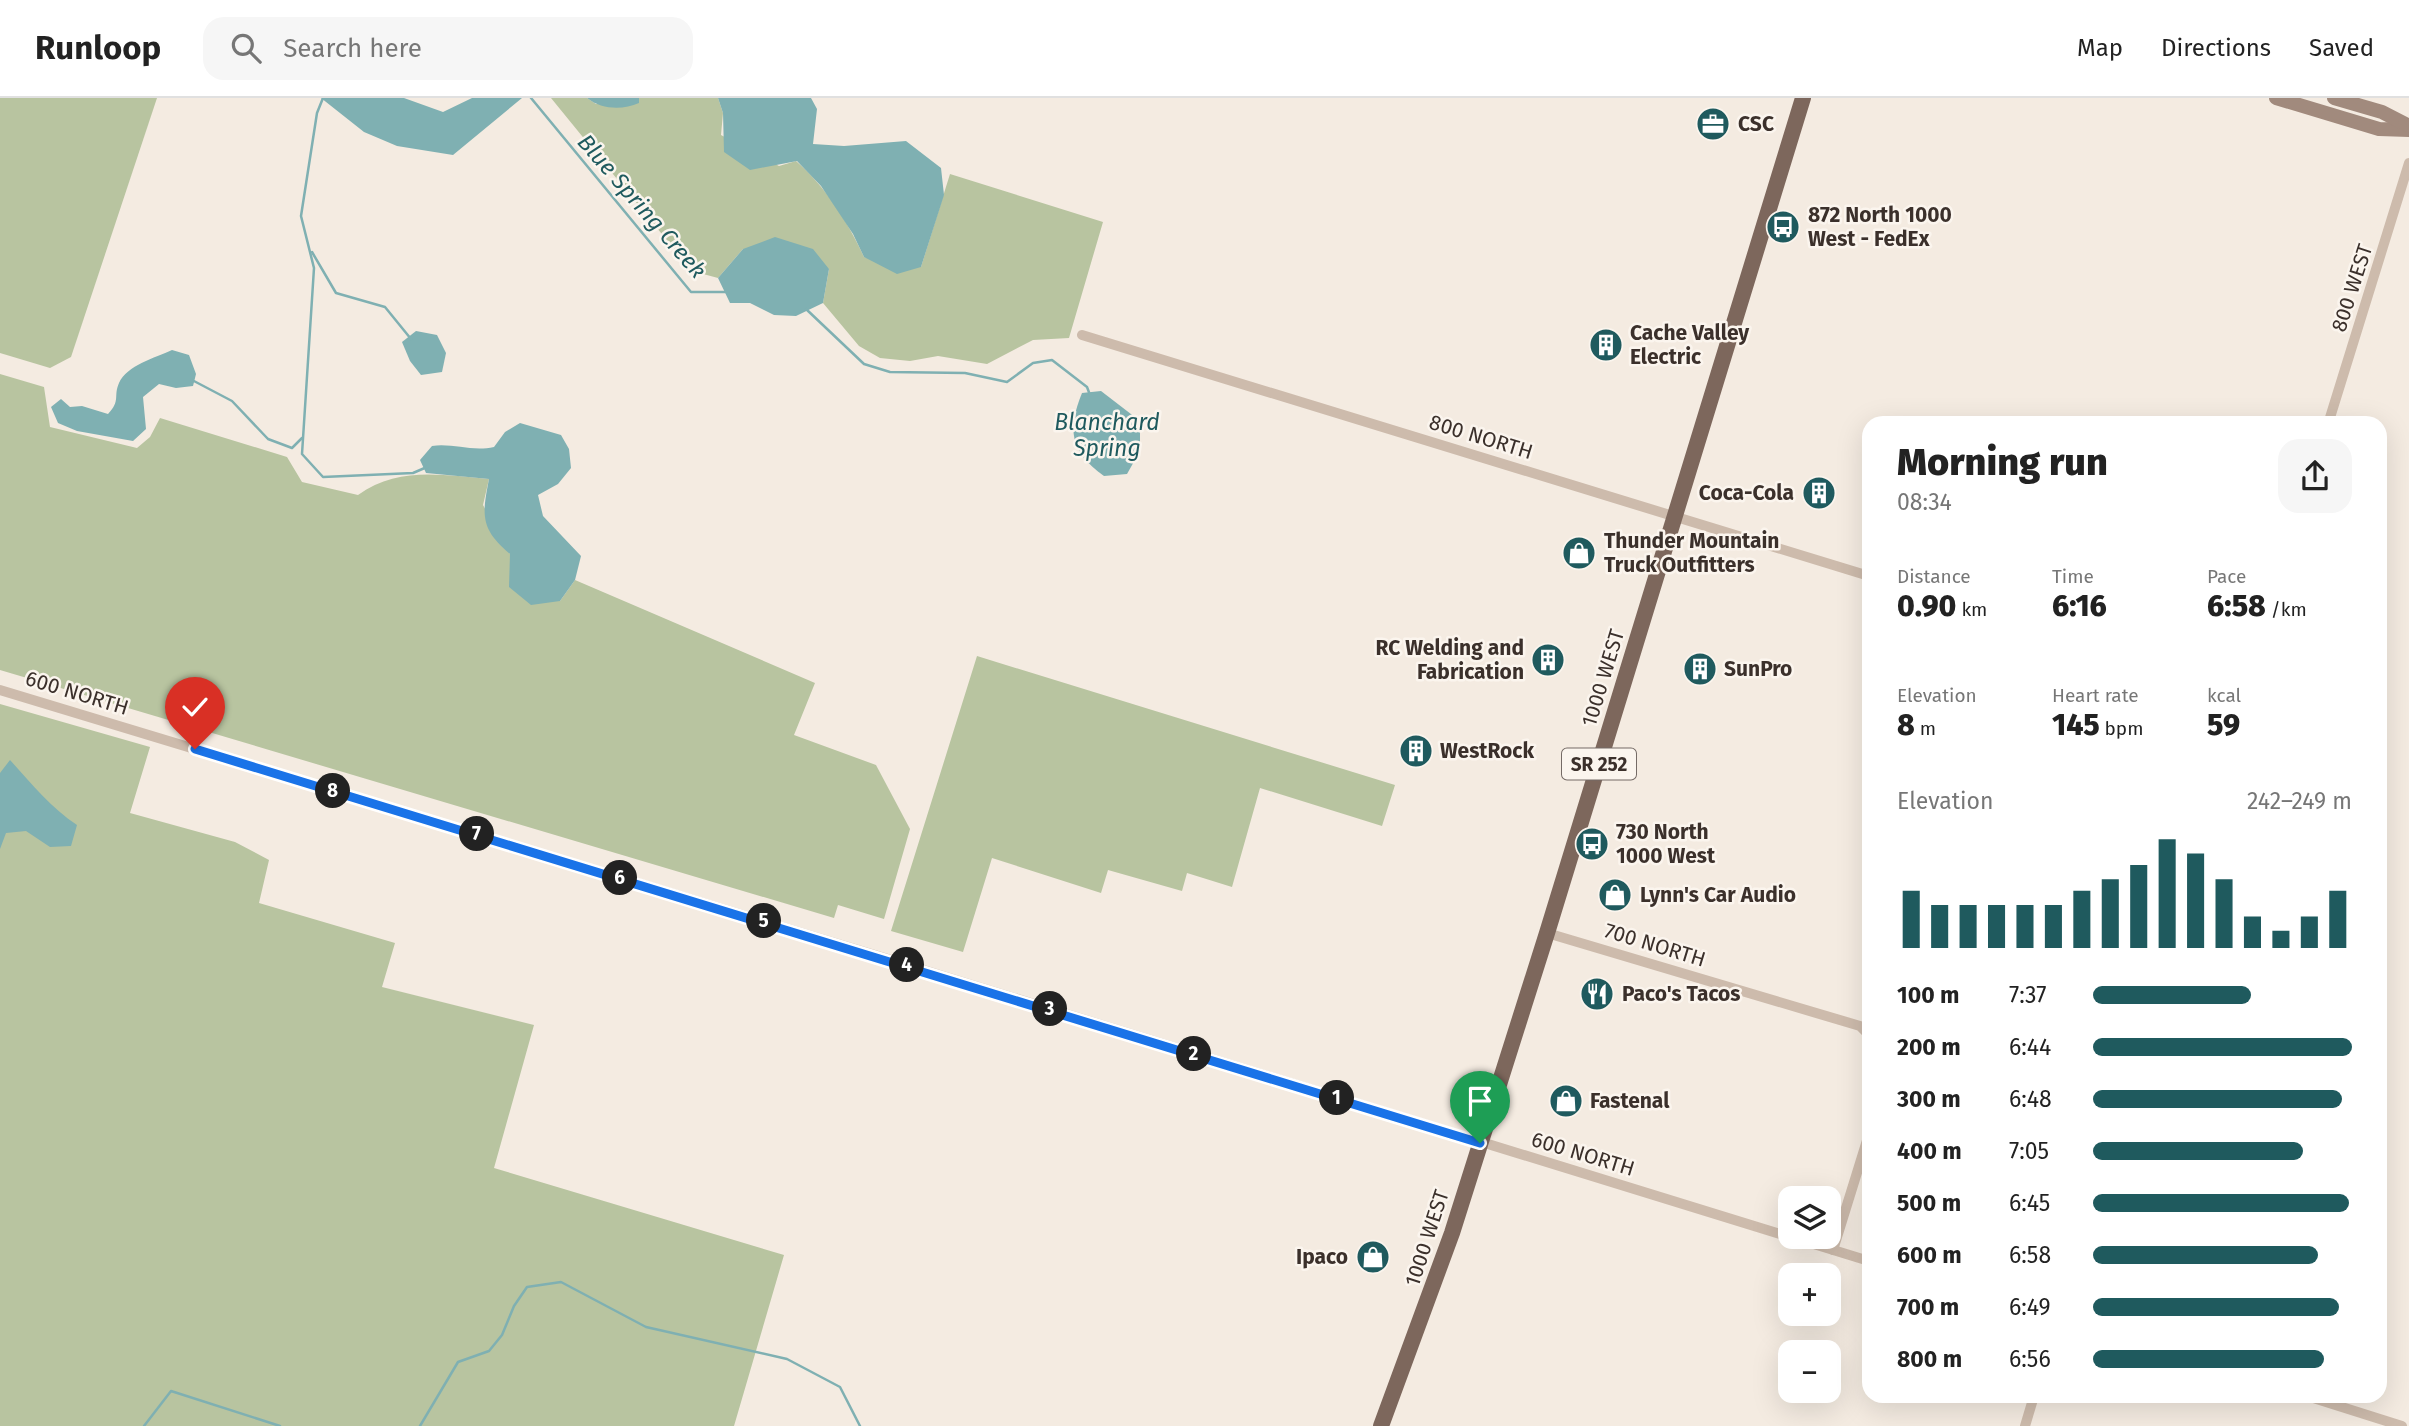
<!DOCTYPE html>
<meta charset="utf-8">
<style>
body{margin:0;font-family:"Fira Sans",sans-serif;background:#f6f6f6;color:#222;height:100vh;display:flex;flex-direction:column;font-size:26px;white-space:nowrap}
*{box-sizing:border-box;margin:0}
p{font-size:23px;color:#767676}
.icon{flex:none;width:38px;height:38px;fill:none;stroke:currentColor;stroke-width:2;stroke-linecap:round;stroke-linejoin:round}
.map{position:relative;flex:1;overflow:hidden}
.side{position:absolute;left:1862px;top:318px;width:525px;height:987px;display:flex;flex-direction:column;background:#fff;border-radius:21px;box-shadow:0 7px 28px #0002}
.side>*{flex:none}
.controls{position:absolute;left:1778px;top:1088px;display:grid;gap:14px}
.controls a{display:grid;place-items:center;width:63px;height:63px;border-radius:14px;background:#fff;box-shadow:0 7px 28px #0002;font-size:35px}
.pin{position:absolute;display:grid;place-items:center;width:60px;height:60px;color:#fff;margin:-72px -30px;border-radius:50% 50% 50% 0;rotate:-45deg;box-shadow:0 0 7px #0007}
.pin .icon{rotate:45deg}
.km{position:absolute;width:35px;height:35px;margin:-18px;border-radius:50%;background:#222;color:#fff;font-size:19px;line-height:35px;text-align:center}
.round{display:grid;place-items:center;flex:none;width:74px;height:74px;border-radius:21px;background:#f6f6f6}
.summary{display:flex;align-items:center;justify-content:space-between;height:119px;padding:0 35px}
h1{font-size:38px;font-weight:800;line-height:52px}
.metrics{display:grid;grid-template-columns:repeat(3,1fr);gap:10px;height:119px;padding:7px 35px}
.metrics div{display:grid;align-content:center}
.metrics b{font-size:30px;font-weight:800}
.metrics small{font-size:19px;font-weight:400}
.metrics p{font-size:19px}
.chart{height:196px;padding:14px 35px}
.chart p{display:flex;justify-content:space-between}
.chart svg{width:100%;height:126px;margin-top:7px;stroke:#1f5a5e;stroke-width:6}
ul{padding:0 35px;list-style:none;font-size:23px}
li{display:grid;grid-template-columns:112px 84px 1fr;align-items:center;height:52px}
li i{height:18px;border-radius:9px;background:#1f5a5e}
header{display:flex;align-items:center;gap:42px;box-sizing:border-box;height:98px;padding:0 35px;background:#fff;border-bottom:2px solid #e0e0e0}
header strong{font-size:33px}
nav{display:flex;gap:38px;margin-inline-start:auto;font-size:24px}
.search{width:490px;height:63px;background:#f6f6f6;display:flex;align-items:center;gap:18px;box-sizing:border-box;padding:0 24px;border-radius:21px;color:#767676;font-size:26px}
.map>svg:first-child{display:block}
</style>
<header>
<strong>Runloop</strong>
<div class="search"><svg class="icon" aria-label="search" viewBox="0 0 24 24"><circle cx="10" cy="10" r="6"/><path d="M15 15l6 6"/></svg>Search here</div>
<nav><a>Map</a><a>Directions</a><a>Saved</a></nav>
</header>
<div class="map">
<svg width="2409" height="1328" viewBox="0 0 2409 1328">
<rect width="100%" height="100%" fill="#f4ebe1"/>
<g fill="#b8c4a0">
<path d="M0,0H157L71,259L50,270L0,255Z"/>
<path d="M551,0H587L596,6L639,5V0H718L723,15L721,37L779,68L796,63C825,88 848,124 864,159L921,169L950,76L1103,124L1069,240L1033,242L987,266L938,258L910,263L880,260L859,248L823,205L829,171L743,151L718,180L692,173Z"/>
<path d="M0,276L44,289L50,329L137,350L150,339L160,320L287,359L302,384L358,397C398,368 442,377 489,381L483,407L510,456V489L560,503L575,482L815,585L794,637L876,667L910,731L884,821L838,807L834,820L0,572Z"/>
<path d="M977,558L1395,687L1382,728L1260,690L1232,789L1187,775L1182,793L1108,772L1101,795L992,760L963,854L891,833Z"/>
<path d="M0,606L150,649L130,715L235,744L269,762L259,805L395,845L382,889L534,927L494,1070L784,1157L734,1328H0Z"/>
</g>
<g fill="#7fb0b2">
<path d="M321,0H404L443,14L472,0H522L453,57L397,48L364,34Z"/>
<path d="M587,0H639V5C623,12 602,12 587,0Z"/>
<path d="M718,0H811L817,11L813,46L844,48L906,43L941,70L944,97L921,169L897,176L864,159L853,136L821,88L797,63L750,72L724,54L723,15Z"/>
<path d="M775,139L813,151L829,171L823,205L796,218L774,217L750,205H730L718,180L743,151Z"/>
<path d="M416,233L437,237L446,255L442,274L421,277L410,263L402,244Z"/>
<path d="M172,252L189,257L196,276L193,288L176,290L159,286L143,299L146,331L133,343L77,333L58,325L51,309L61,301L70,309L82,308L108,316C121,302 113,299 119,285C127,267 155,260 172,252Z"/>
<path d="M1101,293L1140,323V353L1127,376L1104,378C1070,354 1067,332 1082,295Z"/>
<path d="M520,325L561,337L569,351L571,370L558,386L538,397L543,418L581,458L575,482L560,503L531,507L509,489L510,456C480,431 482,417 489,381L426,375L420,362L432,348C453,345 472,354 494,349L505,334Z"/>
<path d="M10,662C31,685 51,710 77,727L71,748L50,749L26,733L6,735L0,751V675Z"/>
</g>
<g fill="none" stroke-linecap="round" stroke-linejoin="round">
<g stroke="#7fb0b2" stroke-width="2.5">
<path d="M323,0L317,15L301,118L314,170L302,356L323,379L413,375L427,369"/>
<path d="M531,0L691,194H728"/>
<path d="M312,154L336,195L385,209L411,241"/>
<path d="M806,211L864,266L890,274L965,275L1007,284L1033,265L1052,262L1087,289L1090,297"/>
<path d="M192,282L232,303L268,341L292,350L302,340"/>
<path d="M144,1328L171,1293L280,1328"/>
<path d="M420,1328L458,1264L489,1253L502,1237L514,1208L527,1189L561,1184L646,1229L787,1261L840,1289L860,1328"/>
</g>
<g stroke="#cdbbac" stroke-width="10">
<path d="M1082,237L1869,478"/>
<path d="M2328,326L2409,65"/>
<path d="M0,592L878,858L1790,1139"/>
<path d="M1547,835L1860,928L1869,937"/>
<path d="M1791,1139L1869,1163"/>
<path d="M1833,1152L1869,1036"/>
<path d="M2307,1298L2402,1328"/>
<path d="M2025,1328L2034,1298"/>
</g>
<g stroke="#a18a7d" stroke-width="14">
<path d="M2276,0L2379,31L2409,32"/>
<path d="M2334,0L2382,14L2409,28"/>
</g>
<path stroke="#7d675c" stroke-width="16" d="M1381,1328L1452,1135L1547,835L1803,0"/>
</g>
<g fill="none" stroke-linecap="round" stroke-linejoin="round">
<defs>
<path id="route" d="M195,651L1480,1045"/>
</defs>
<use href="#route" stroke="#fff" stroke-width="14"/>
<use href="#route" stroke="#1a73e8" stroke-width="9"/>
</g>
<defs>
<symbol id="office-disc" viewBox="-11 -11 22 22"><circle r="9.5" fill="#1f5a5e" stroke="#fbf5ee"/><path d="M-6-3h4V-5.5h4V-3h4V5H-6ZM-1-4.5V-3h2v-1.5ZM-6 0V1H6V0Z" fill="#fff"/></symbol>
<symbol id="bus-disc" viewBox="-11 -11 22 22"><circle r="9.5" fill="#1f5a5e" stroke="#fbf5ee"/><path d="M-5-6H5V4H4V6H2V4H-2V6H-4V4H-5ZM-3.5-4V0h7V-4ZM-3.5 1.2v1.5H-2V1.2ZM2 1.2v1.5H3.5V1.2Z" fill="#fff"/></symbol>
<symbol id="building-disc" viewBox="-11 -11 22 22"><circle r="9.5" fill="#1f5a5e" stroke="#fbf5ee"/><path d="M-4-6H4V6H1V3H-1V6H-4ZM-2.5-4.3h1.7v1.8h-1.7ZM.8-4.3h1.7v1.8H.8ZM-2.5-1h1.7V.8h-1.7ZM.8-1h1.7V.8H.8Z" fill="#fff"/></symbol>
<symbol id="shop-disc" viewBox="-11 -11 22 22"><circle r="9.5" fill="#1f5a5e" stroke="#fbf5ee"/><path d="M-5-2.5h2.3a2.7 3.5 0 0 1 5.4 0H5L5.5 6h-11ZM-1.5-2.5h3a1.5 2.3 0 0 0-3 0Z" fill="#fff"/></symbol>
<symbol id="restaurant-disc" viewBox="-11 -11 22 22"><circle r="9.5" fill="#1f5a5e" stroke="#fbf5ee"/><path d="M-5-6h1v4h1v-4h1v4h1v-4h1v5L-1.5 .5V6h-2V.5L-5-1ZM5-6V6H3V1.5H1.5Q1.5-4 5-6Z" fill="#fff"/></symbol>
</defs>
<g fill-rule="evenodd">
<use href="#office-disc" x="1694" y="7" width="38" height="38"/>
<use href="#bus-disc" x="1764" y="110" width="38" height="38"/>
<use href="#building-disc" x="1587" y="228" width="38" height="38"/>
<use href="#building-disc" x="1800" y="376" width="38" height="38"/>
<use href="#shop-disc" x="1560" y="436" width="38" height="38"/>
<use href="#building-disc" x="1529" y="543" width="38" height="38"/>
<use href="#building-disc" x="1681" y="552" width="38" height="38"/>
<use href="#building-disc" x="1397" y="634" width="38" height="38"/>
<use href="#bus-disc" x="1573" y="727" width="38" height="38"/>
<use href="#shop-disc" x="1596" y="778" width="38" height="38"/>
<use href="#restaurant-disc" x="1578" y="877" width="38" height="38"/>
<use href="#shop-disc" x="1547" y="984" width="38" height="38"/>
<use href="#shop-disc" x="1354" y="1140" width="38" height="38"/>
</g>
<g text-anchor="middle" stroke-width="5" stroke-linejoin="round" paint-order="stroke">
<rect fill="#fbf5ee" stroke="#756b66" stroke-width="2" x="1562" y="650.5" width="74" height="31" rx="5"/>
<g font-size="19" font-weight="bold" fill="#3b302b">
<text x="1599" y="673">SR 252</text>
</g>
<g font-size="21" font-weight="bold" fill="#3b302b" stroke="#fbf5ee" text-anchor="start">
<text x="1738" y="33">CSC</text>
<text x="1808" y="124">872 North 1000<tspan x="1808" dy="24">West - FedEx</tspan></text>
<text x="1630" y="242">Cache Valley<tspan x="1630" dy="24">Electric</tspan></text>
<text x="1794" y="402" text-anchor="end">Coca-Cola</text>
<text x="1604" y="450">Thunder Mountain<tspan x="1604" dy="24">Truck Outfitters</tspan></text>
<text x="1524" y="557" text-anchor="end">RC Welding and<tspan x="1524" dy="24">Fabrication</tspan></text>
<text x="1724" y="578">SunPro</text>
<text x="1440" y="660">WestRock</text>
<text x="1616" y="741">730 North<tspan x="1616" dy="24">1000 West</tspan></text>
<text x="1640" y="804">Lynn's Car Audio</text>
<text x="1622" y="903">Paco's Tacos</text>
<text x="1590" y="1010">Fastenal</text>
<text x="1348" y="1166" text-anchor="end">Ipaco</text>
</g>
<g font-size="21" fill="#3b302b" stroke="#fbf5ee">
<text transform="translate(2352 190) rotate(-72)" y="7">800 WEST</text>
<text transform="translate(1481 339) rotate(17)" y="7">800 NORTH</text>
<text transform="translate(1603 580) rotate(-73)" y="7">1000 WEST</text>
<text transform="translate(77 595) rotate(17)" y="7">600 NORTH</text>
<text transform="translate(1655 847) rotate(17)" y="7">700 NORTH</text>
<text transform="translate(1583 1056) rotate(17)" y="7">600 NORTH</text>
<text transform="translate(1427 1140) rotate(-72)" y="7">1000 WEST</text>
</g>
<g font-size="23" font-style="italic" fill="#1f5a5e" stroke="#fbf5ee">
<text transform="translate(642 108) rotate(49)" y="8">Blue Spring Creek</text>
<text x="1107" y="332">Blanchard<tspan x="1107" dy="26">Spring</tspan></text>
</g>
</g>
</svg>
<div class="controls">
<a><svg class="icon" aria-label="layers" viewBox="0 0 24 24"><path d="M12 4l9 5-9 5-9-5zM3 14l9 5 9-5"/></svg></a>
<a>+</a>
<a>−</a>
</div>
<div class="pin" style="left:1480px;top:1045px;background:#1e9e55"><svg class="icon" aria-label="arrive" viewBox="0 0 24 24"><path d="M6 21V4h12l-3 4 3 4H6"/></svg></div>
<div class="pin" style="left:195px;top:651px;background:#d93025"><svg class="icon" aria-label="check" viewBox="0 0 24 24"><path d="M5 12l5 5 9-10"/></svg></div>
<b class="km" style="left:1337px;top:1000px">1</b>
<b class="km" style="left:1194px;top:956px">2</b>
<b class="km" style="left:1050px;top:911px">3</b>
<b class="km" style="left:907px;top:867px">4</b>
<b class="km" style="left:764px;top:823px">5</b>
<b class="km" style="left:620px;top:780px">6</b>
<b class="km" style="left:477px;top:736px">7</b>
<b class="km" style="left:333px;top:693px">8</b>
<section class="side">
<div class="summary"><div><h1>Morning run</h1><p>08:34</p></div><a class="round"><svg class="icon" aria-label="share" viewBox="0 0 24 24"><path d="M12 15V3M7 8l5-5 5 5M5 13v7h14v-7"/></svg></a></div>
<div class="metrics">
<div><p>Distance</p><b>0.90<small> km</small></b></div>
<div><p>Time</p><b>6:16</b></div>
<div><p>Pace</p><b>6:58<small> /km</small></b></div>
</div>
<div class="metrics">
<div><p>Elevation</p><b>8<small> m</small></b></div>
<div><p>Heart rate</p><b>145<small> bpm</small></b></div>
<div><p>kcal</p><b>59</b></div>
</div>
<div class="chart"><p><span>Elevation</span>242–249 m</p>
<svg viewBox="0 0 160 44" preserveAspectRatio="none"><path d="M5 44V24M15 44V29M25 44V29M35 44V29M45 44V29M55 44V29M65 44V24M75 44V20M85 44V15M95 44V6M105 44V11M115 44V20M125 44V33M135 44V38M145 44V33M155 44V24"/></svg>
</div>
<ul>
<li><b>100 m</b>7:37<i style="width:61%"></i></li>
<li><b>200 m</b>6:44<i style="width:100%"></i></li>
<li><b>300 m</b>6:48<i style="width:96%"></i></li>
<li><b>400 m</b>7:05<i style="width:81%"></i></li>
<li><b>500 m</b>6:45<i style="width:99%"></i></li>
<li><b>600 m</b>6:58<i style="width:87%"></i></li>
<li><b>700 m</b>6:49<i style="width:95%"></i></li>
<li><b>800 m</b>6:56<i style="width:89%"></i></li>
</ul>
</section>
</div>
